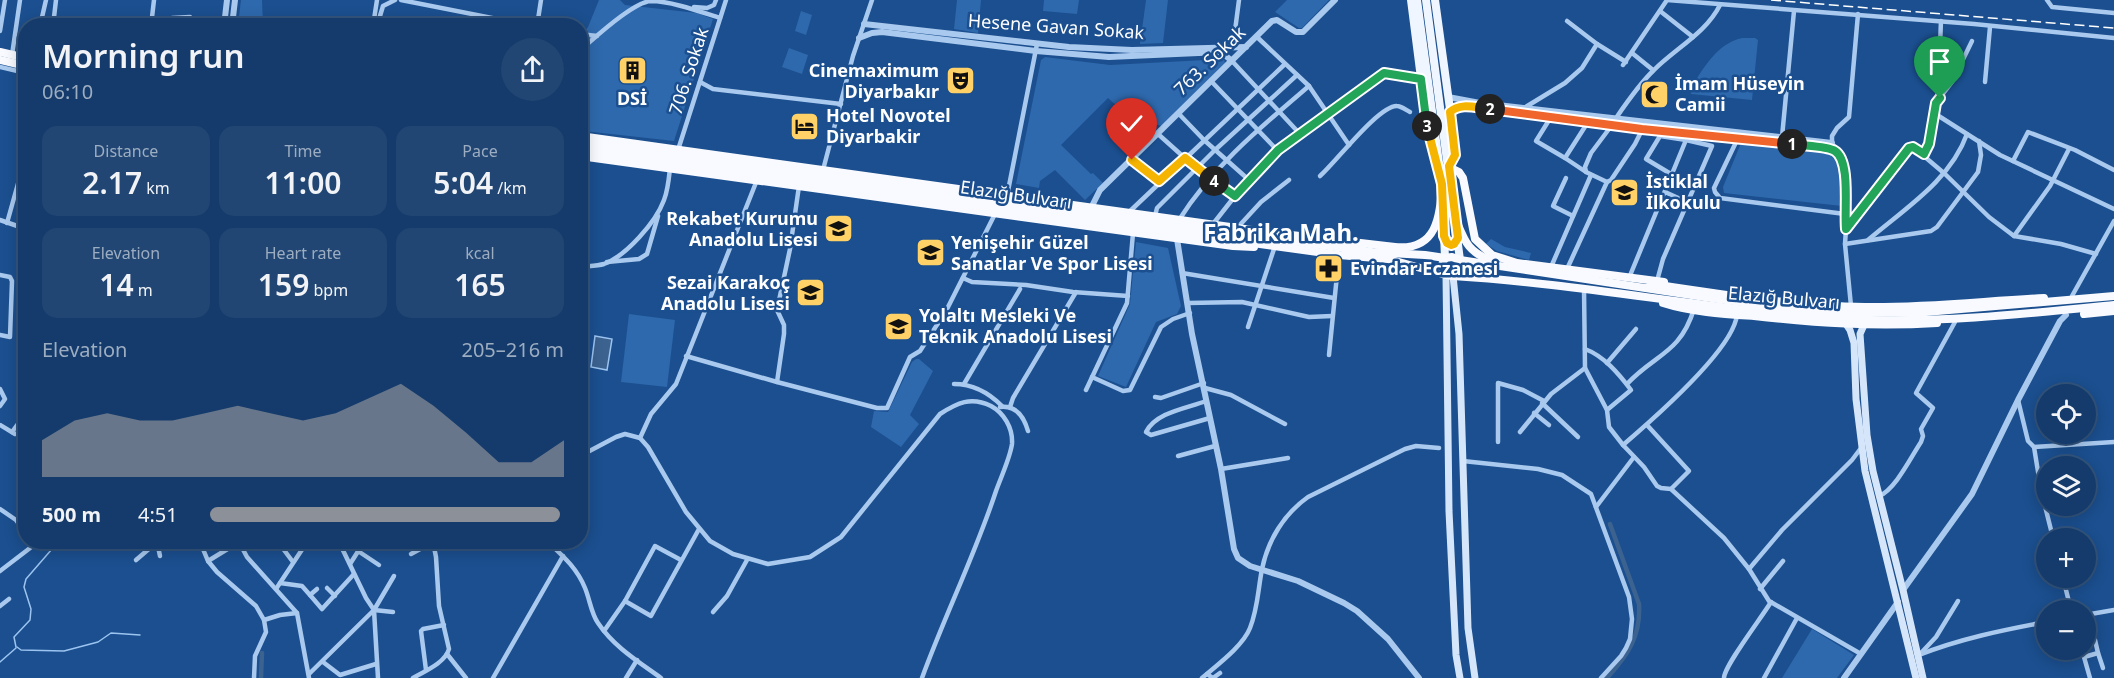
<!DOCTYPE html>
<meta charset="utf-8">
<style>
body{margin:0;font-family:"Noto Sans",sans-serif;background:#214673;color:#f1f3f6;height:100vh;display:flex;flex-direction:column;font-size:22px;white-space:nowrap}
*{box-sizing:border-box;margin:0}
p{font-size:20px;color:#9dadc1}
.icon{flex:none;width:33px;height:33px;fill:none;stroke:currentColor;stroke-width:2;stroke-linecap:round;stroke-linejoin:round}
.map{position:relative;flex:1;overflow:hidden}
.panel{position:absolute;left:18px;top:18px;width:570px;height:531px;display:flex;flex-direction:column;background:#143b6b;border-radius:24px;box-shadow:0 3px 15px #0003,0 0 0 2px #33557e}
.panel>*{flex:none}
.controls{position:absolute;left:2036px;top:384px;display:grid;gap:12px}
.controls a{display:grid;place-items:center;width:60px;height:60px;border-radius:50%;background:#143b6b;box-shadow:0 3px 15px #0003,0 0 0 2px #33557e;font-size:30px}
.pin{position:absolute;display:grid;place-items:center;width:51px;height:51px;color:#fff;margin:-62px -26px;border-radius:50% 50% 50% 0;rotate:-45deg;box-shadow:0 0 6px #0007}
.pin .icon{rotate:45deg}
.km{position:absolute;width:30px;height:30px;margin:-15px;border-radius:50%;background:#222;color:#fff;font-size:16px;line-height:30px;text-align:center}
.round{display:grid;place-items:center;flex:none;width:63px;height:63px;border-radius:32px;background:#214673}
.head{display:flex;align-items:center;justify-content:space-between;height:102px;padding:0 24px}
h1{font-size:33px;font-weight:600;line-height:45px}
.stats{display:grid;grid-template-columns:repeat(3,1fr);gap:9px;height:102px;padding:6px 24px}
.stats div{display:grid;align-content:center;border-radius:15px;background:#214673;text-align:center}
.stats b{font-size:30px;font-weight:600}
.stats small{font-size:16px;font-weight:400}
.stats p{font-size:16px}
.chart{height:168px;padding:12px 24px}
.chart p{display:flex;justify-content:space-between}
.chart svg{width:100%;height:108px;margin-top:6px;fill:#8c9099;opacity:.7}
ul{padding:0 24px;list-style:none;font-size:20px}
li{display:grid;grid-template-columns:96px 72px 1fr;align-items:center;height:45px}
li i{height:15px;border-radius:8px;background:#8c9099}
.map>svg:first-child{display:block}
</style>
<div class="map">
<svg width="2114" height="678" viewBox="0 0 2114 678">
<rect width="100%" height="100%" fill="#1b4f8f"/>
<g fill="#2e69ad">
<path d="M241,0H262L263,25H238Z"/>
<path d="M599,0H620L625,5L697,13L713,19L674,141L584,131L580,123V37L588,27Z"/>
<path d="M957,0H981L978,33L954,29Z"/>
<path d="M1044,0H1079L1077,14L1043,11Z"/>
<path d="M1146,0H1168L1163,43L1140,44Z"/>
<path d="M1287,0H1329L1302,28H1299L1275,12Z"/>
<path d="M801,11L812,15L806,35L795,31Z"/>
<path d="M1742,38H1755L1758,40L1752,100L1691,94L1690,89C1704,68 1716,44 1742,38Z"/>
<path d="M789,48L808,55L802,74L782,67Z"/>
<path d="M1045,57L1110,65L1224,59L1225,63L1162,126L1150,123L1137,110H1134L1127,115L1108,98L1061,145L1091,174L1093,173L1103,183L1085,200L1055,170L1040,181L1039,188L1016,184L1041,60Z"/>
<path d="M1741,143L1835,154L1840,159L1842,206L1724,193L1723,187Z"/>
<path d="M1491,239L1505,247L1531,253L1529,260L1497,251L1486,244Z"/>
<path d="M1136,242L1168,248L1181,306L1177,314L1156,322L1126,387L1098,376L1130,304Z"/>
<path d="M629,314L675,320L667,387L621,382Z"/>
<path d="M916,359H919L933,371L910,415L919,424L901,447L871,427L874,411L888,412L912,362Z"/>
<path d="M1812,629L1854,655L1837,678H1782Z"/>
</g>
<path fill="#3c6290" stroke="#9cc4f0" stroke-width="1.5" d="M595,336L612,339L607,370L591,367Z"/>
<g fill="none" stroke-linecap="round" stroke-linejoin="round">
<g stroke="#9cc4f0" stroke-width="1.5">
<path d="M16,647L14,637L30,620L31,609L24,587L26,579L52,549L67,542"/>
<path d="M17,647L21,650L64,651L98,642L111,633L140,635"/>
<path d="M0,662L16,648"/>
</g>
<g stroke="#3c6290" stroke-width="4.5">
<path d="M261,678L262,653"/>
<path d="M1607,678C1628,655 1641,636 1639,604L1610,524"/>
</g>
<g stroke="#a9c9ee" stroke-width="4.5">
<path d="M401,0L533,26"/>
<path d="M1667,0L1974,24L2114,38"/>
<path d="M2047,0L2052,7L2114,13"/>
<path d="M694,7L707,8L714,5L716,0"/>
<path d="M1660,11L1693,37"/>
<path d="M1567,21L1597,44L1626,62"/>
<path d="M40,26L46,0"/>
<path d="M53,26L56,0"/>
<path d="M151,26L154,0"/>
<path d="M172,26V18L190,17"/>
<path d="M373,26L377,0"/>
<path d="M377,26L383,6L395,0"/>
<path d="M537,26L541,0"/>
<path d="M0,31L5,0"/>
<path d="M580,34L597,36"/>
<path d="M1257,37L1309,86L1349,145"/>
<path d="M1233,46L1239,0"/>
<path d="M1632,53L1653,70"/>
<path d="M12,55L20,0"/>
<path d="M1232,61L1300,134"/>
<path d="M1623,65L1667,0"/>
<path d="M0,67L26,73"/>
<path d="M580,77L585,46C599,34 634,2 651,1C671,1 701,12 720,18"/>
<path d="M1211,81L1278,151"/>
<path d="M700,82L713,89L841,104"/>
<path d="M1985,82L1990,27"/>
<path d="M1936,103L1952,82L1972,41"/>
<path d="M1524,108L1565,83L1582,68L1597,44"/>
<path d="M1934,113L2000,155L2114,209"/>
<path d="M1179,114L1204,140L1249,180"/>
<path d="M1551,117L1536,141L1565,158"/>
<path d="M1616,118C1627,102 1640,83 1654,70C1676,48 1706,33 1720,5"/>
<path d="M1158,134L1196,168L1235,196"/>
<path d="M1782,137L1794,11"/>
<path d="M1738,138L1714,188L1715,192L1720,198L1845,214"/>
<path d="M678,150L726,0"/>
<path d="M1924,155C1941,119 1939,61 1941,21"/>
<path d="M1132,160L1159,181"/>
<path d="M2013,161L2028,132L2075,150L2114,170"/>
<path d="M823,170L853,56L872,0"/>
<path d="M1586,172L1565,158L1588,122"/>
<path d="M1671,174L1646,159L1660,136L1686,140"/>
<path d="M1320,176C1335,163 1379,105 1397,106C1401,106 1406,110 1410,112"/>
<path d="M1566,178L1553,206L1573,216"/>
<path d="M1607,182L1611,180L1635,144L1644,126"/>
<path d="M1665,192L1687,202"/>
<path d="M1007,196L1037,44"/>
<path d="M1128,213L1285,64"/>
<path d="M1155,216L1157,208L1215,150L1297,75"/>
<path d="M0,220L26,229"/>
<path d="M1179,220C1213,166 1261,127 1309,86"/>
<path d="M7,223L26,155"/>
<path d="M1213,224L1235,196L1278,151L1379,77C1390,69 1409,77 1421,79"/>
<path d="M1238,227L1261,202L1289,180"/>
<path d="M1846,229L1844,163L1832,143V136L1837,128L1849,117L1858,14"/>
<path d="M2014,236L2050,186L2069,149"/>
<path d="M1868,240C1904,209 1950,181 1967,134"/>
<path d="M1845,244L1931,231L1937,227L1978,172L1981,155L1979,141"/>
<path d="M607,262L639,259L647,254L658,216"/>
<path d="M580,267C588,266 597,266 604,264C626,256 656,222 664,200C668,190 669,178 670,168"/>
<path d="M1551,267L1591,175"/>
<path d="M1567,269L1607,182L1586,172L1585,167L1591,153L1612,125"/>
<path d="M1182,273L1334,298"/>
<path d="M0,275L10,277L12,281L10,337L0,335"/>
<path d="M963,278L972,282L1026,285L1073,292L1128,296"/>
<path d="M1629,278L1686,140L1712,146L1663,259L1657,281"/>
<path d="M1584,289L1585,368L1607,410L1609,427L1623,445L1644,467L1657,486L1661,488L1671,489L1724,538L1749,569L1769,601L1861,654"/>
<path d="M2072,296L2114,221"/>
<path d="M1188,303L1242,302L1309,317L1332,316"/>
<path d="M1851,306L1845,244L1846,229L1912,146L1945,174L1989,217L2014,236L2061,244L2096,254"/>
<path d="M1248,327L1275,246"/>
<path d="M1585,349C1604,356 1619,374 1631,390L1607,410"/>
<path d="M1329,355L1339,255"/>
<path d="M25,356H26"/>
<path d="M686,356L777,382L877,408H887L910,357L920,351L946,311L995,214"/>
<path d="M1607,363L1636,329"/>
<path d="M1092,377L1123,391L1130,390L1161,327L1173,319L1190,313"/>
<path d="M777,382L784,334V325L777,310L790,249L799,186"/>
<path d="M954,384C973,384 989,393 1002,406"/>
<path d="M964,384L1020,289"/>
<path d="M1627,384C1655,354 1680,354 1694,309"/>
<path d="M1205,388L1231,395L1285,424"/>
<path d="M0,389L5,399L0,406"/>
<path d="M1086,390L1127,303L1133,233"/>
<path d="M1155,397L1161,398L1204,383"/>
<path d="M2018,400L2028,441L2034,447L2114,442"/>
<path d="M1206,401C1188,408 1156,412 1146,432L1151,435L1210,418"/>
<path d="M1542,403L1578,437"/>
<path d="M1000,407C1016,405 1024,417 1028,431"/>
<path d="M1010,407L1013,398L1076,292"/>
<path d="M1534,413L1549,425"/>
<path d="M0,425L15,434L26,433"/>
<path d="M1647,425L1689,471L1671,489"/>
<path d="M12,432L26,413"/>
<path d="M1520,432L1551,394L1585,368"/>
<path d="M640,438L651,414L676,384L757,180"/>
<path d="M1498,442V383L1523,390L1544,401"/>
<path d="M1623,445C1651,421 1733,350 1737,315"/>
<path d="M2034,447L2041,490L2053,538"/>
<path d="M580,456L616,437L625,434L640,438L648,447L686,512L710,541L733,554L768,564L810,557L841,537L940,414C957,403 971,396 991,406C1004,413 1013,428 1012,444C1010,458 1001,477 996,491C975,555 945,615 922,678"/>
<path d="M1178,456L1215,446"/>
<path d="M1463,461L1538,469L1562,475L1591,494L1629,597L1632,619L1630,639L1626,648L1621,656L1601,678"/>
<path d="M1221,469L1288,458"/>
<path d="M1879,496C1895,490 1911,457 1921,442L1923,436L1921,429L1933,408L1916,393L1955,322"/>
<path d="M1596,507L1634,457"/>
<path d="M0,509L16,520L26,534"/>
<path d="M157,542L160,556"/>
<path d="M200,542L208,561L217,572L256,606L264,620L266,632L255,656L254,678"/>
<path d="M239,542L247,557L297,613L309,678"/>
<path d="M278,542L293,562"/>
<path d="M339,542L366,598L374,610L378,678"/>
<path d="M548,542C563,556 577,568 585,588C590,600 591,613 598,623C614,647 639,662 661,678"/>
<path d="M358,551L379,565"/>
<path d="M411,554L433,542"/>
<path d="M136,560L157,542"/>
<path d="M208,561L239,542"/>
<path d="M350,564L364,542"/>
<path d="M1749,569L1782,530L1852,460L1861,448"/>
<path d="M0,571L34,545L31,542"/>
<path d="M2063,578L2071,610"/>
<path d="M280,583L302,586L310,595"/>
<path d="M327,588L335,596"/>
<path d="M276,589L307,542"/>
<path d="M317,589L310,595L322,609L354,574"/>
<path d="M1760,589L1783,561"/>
<path d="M625,601L651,616L699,529"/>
<path d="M0,606L9,599"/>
<path d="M374,610L393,612"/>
<path d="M713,612L727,596L747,560"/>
<path d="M2085,615L2114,610"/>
<path d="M264,620L280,615L297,613"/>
<path d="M604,631L625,601L655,546L681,560"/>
<path d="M2082,650L2090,678"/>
<path d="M1921,653L1936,637L1958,601"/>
<path d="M2098,653L2103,668"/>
<path d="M447,654L466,678"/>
<path d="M1919,655C1959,639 2003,630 2046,622"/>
<path d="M2084,657L2098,653L2095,640"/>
<path d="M323,662L340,675L376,664"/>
<path d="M426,670L421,631L423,629L444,625"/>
<path d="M309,674L374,610L394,576"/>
<path d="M1207,674L1213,678L1220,673"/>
<path d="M413,678C425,671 445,663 449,649L439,606L436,557L433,542"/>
<path d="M493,678L563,556"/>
<path d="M626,678L637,660"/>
<path d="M1202,678C1217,665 1243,646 1250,628C1258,608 1258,589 1262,569C1268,540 1284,514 1308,497L1405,449L1416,446L1439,448"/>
<path d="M1724,678C1724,666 1762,617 1771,602"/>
<path d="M1764,678L1797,618"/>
</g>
<g stroke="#a9c9ee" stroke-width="6">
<path d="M864,24L1069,47L1132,50L1246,47"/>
<path d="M224,26L227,0"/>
<path d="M232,26L235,0"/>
<path d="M859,38L872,33L882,32L1036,51L1109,57L1221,52L1232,61"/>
<path d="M1448,97L1480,103L1832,143"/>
<path d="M1450,112L1455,108L1465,106L1834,150"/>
<path d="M1091,208L1100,190L1272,21L1277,20L1296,32H1303L1335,0"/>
<path d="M1177,239L1192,334L1221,469L1234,549L1238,558L1250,566L1298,581L1344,603L1357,611L1388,639L1419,678"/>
<path d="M1903,590L1972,494L2018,400L2060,321L2066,315"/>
<path d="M1844,678L1898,602"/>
</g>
<g stroke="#d6e6fa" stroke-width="7">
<path d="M1446,275L1449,511L1456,655L1460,678"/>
<path d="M1453,276L1459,334L1468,628L1475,678"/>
<path d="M1846,324L1850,330L1854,343L1856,399L1865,471L1916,678"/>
<path d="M1864,325L1860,334L1867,435L1873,471L1903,590L1923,678"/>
</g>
<g stroke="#f0f6ff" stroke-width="8">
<path d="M1411,0L1428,133L1435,157"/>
<path d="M1417,0L1442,185L1445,258"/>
<path d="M1426,0L1460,260"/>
<path d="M1435,0L1453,131L1455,155L1449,167"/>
</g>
<g stroke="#f8faff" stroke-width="8">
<path d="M0,52L26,58"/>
<path d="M0,60L26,66"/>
<path d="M580,136L1266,232"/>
<path d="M580,143L1372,252L1425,255L1445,258"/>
<path d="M580,149L1339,255L1388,259L1446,275"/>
<path d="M580,156L1233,246L1254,247"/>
<path d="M1449,167L1459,172L1463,178L1475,239L1492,255L1517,263L1664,282"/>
<path d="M1456,220C1465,242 1468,252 1492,261"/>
<path d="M1265,232L1395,247C1437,251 1440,217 1442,185"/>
<path d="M1460,260L1459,272L1453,276L1446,275C1441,269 1441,265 1445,258L1452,257L1460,260L1718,299L1796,309L1849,312L1914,313L2114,296"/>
<path d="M1453,276C1585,284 1715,311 1846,319C1934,324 2026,314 2114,305"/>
<path d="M1649,287L1659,285C1727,295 1796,306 1865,307C1925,308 1984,301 2044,298"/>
<path d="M1663,303C1691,312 1724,314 1754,316C1817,323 1873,327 1937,323"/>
<path d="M2084,314L2114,311"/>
</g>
<path stroke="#fff" stroke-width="1.5" stroke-dasharray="10 4.5" stroke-linecap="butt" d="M1771,0L2114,28"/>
</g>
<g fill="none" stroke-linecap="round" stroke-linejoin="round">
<defs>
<path id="split-1" d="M1792,144C1803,146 1827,146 1835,151C1851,161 1844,211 1846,229L1909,148L1913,147L1924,154L1929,144L1936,103L1940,98"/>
<path id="split-2" d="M1490,109L1642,129L1792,144"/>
<path id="split-3" d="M1427,126L1442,184L1444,236L1447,243L1451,245L1454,244L1458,238L1449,166L1455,155L1450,112C1461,102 1476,108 1490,109"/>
<path id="split-4" d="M1214,181L1235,196L1278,150L1384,73L1421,79L1427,126"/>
<path id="split-5" d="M1132,160L1159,181L1185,158L1214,181"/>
</defs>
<use href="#split-1" stroke="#fff" stroke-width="12"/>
<use href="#split-2" stroke="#fff" stroke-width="12"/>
<use href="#split-3" stroke="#fff" stroke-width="12"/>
<use href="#split-4" stroke="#fff" stroke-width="12"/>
<use href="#split-5" stroke="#fff" stroke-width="12"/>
<use href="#split-1" stroke="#22a559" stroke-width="8"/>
<use href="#split-2" stroke="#f0652b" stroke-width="8"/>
<use href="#split-3" stroke="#f5b400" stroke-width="8"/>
<use href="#split-4" stroke="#22a559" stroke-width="8"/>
<use href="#split-5" stroke="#f5b400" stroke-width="8"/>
</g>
<defs>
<symbol id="building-square" viewBox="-11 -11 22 22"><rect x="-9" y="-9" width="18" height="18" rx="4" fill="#ffd166" stroke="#1b4f8f"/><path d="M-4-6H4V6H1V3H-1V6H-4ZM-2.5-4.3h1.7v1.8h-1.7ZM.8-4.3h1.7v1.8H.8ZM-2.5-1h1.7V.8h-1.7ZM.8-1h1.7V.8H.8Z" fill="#111"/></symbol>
<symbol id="theatre-square" viewBox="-11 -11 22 22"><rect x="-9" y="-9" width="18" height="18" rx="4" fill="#ffd166" stroke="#1b4f8f"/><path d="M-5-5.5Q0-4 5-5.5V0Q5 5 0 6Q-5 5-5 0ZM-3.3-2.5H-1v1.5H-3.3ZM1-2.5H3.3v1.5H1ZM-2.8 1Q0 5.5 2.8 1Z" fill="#111"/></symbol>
<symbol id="mosque-square" viewBox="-11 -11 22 22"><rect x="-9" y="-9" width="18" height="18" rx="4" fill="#ffd166" stroke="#1b4f8f"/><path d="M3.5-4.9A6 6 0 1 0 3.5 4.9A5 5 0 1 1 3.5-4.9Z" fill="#111"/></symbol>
<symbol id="hotel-square" viewBox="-11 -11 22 22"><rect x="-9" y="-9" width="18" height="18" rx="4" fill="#ffd166" stroke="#1b4f8f"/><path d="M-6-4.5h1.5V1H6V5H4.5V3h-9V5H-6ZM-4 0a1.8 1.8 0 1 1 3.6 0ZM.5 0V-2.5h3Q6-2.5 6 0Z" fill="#111"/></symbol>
<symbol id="school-square" viewBox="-11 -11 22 22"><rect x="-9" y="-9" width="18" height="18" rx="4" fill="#ffd166" stroke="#1b4f8f"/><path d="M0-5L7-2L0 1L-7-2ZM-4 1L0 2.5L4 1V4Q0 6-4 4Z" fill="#111"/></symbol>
<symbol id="pharmacy-square" viewBox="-11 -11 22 22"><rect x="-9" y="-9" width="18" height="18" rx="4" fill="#ffd166" stroke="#1b4f8f"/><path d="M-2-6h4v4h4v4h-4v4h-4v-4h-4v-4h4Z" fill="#111"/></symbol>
</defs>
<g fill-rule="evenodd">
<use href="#building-square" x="616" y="54" width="33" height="33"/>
<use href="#theatre-square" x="944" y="64" width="33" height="33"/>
<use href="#mosque-square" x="1638" y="78" width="33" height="33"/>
<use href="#hotel-square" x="788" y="110" width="33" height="33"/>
<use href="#school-square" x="1608" y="176" width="33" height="33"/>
<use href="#school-square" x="822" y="212" width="33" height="33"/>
<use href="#school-square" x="914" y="236" width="33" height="33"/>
<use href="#pharmacy-square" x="1312" y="252" width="33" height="33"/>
<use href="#school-square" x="794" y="276" width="33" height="33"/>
<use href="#school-square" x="882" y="310" width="33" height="33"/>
</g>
<g text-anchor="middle" stroke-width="5" stroke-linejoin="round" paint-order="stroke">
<g font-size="18" fill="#fff" stroke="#1b4f8f">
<text transform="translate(1056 27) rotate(4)" y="6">Hesene Gavan Sokak</text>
<text transform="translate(1210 61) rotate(-44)" y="6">763. Sokak</text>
<text transform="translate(689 71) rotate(-72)" y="6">706. Sokak</text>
<text transform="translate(1016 195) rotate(8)" y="6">Elazığ Bulvarı</text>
<text transform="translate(1784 298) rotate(5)" y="6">Elazığ Bulvarı</text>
</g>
<g font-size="18" font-weight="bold" fill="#fff" stroke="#1b4f8f" text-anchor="start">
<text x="939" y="77" text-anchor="end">Cinemaximum<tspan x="939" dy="21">Diyarbakır</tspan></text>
<text x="1675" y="90">İmam Hüseyin<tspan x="1675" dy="21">Camii</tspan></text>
<text x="632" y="105" text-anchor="middle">DSİ</text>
<text x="826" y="122">Hotel Novotel<tspan x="826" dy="21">Diyarbakir</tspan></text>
<text x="1646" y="188">İstiklal<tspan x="1646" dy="21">İlkokulu</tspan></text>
<text x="818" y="225" text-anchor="end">Rekabet Kurumu<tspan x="818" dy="21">Anadolu Lisesi</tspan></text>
<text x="951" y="249">Yenişehir Güzel<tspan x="951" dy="21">Sanatlar Ve Spor Lisesi</tspan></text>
<text x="1350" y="275">Evindar Eczanesi</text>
<text x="790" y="289" text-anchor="end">Sezai Karakoç<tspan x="790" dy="21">Anadolu Lisesi</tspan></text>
<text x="919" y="322">Yolaltı Mesleki Ve<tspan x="919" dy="21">Teknik Anadolu Lisesi</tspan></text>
</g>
<g font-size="24" font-weight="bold" fill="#fff" stroke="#1b4f8f">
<text x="1281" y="241">Fabrika Mah.</text>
</g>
</g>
</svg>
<div class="controls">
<a><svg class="icon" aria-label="locate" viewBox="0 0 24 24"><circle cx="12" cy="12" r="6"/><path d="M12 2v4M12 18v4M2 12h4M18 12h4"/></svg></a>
<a><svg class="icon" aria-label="layers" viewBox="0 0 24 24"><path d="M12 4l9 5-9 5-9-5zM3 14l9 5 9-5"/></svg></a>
<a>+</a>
<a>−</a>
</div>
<div class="pin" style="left:1940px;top:98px;background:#1e9e55"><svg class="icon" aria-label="arrive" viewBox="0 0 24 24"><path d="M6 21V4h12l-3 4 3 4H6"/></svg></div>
<div class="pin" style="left:1132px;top:160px;background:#d93025"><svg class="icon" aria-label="check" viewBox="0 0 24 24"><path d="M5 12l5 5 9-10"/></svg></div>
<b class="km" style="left:1792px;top:144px">1</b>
<b class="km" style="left:1490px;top:109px">2</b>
<b class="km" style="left:1427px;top:126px">3</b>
<b class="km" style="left:1214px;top:181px">4</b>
<section class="panel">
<div class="head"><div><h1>Morning run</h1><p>06:10</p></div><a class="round"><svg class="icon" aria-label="share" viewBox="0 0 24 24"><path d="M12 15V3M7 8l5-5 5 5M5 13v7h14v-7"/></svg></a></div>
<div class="stats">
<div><p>Distance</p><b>2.17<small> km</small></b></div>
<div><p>Time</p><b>11:00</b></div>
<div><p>Pace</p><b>5:04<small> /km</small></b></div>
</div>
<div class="stats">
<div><p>Elevation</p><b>14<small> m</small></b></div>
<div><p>Heart rate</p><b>159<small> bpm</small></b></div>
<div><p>kcal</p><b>165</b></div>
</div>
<div class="chart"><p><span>Elevation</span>205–216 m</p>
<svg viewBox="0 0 160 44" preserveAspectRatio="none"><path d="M0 44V29L10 21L20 18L30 21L40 21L50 18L60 15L70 18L80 21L90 18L100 12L110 6L120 15L130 26L140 38L150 38L160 29V44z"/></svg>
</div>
<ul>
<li><b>500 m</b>4:51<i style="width:99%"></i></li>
</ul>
</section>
</div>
